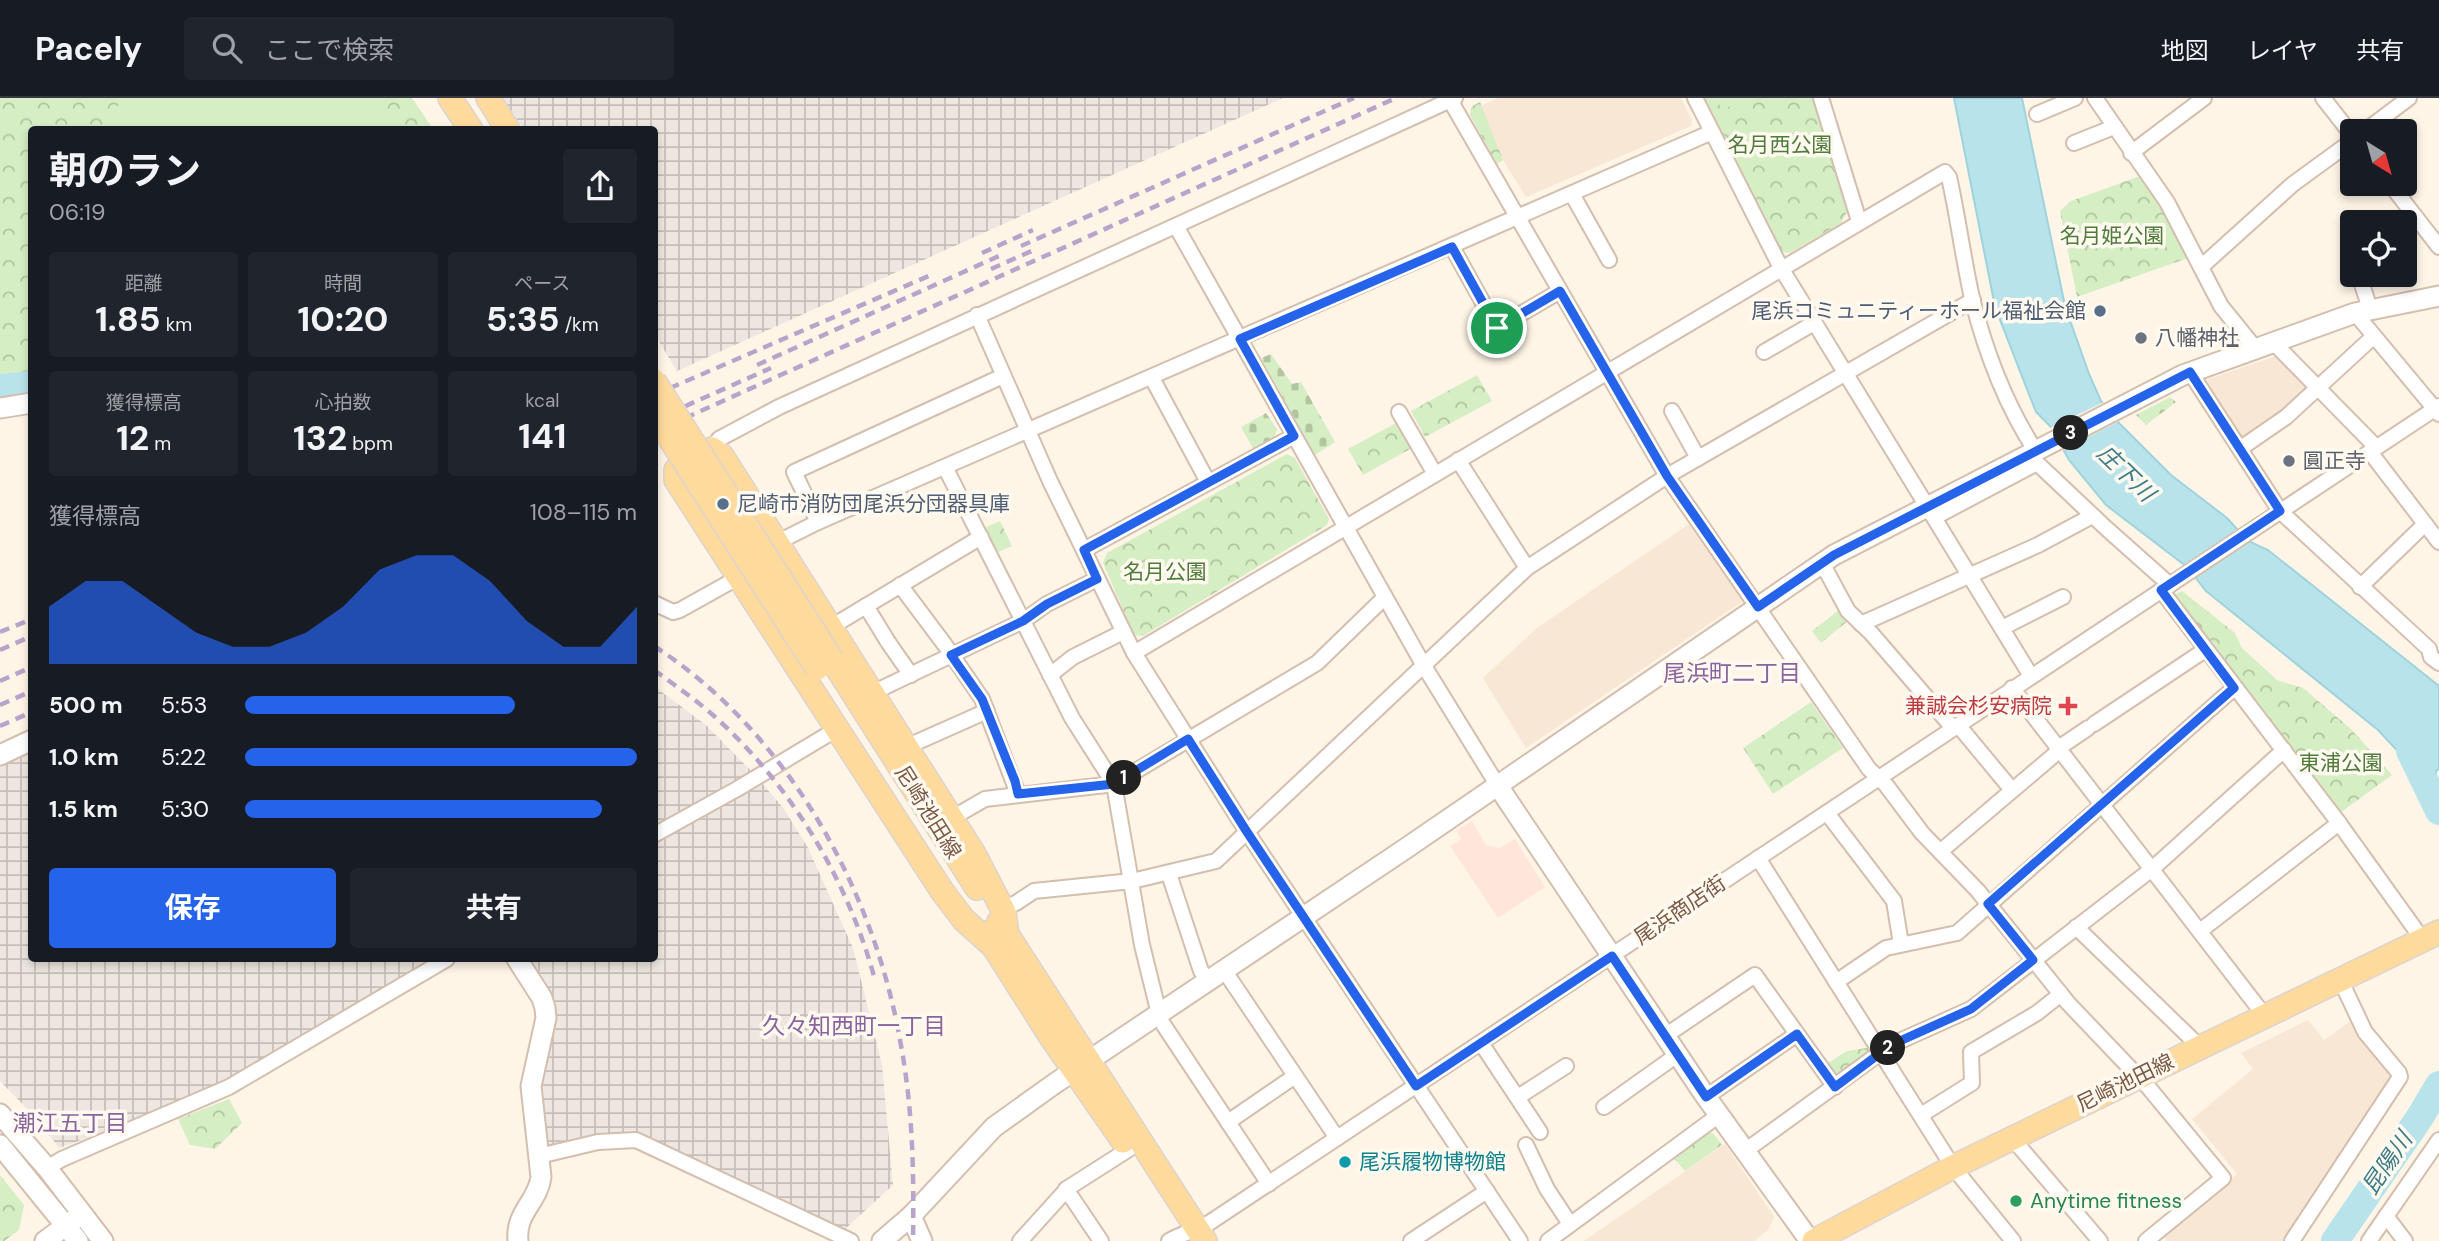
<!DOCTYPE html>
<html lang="ja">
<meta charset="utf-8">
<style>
body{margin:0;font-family:"DM Sans","Noto Sans JP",sans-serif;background:#20242c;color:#f1f3f6;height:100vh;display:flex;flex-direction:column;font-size:26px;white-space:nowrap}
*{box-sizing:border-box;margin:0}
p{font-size:23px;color:#9ea1a6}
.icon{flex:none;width:38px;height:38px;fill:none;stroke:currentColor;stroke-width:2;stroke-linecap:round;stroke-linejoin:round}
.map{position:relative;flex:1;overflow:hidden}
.sheet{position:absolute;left:28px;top:28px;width:630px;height:836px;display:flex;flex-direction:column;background:#171b24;border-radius:7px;box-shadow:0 4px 10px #0003}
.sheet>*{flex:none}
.needle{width:46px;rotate:143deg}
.buttons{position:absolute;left:2340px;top:21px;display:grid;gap:14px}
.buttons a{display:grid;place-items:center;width:77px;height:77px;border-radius:7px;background:#171b24;box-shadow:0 4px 10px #0003;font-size:35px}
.pin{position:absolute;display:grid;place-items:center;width:60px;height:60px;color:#fff;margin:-30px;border:4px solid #fff;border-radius:50%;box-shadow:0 2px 7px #0007}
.km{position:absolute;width:35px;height:35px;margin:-18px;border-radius:50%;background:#222;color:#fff;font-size:19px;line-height:35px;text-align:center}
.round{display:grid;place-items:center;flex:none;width:74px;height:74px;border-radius:7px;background:#20242c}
.overview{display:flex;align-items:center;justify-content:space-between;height:119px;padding:0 21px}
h1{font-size:38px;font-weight:700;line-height:52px}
.metrics{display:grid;grid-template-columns:repeat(3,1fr);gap:10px;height:119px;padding:7px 21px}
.metrics div{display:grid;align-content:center;border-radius:7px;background:#20242c;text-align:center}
.metrics b{font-size:35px;font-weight:700}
.metrics small{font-size:19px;font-weight:400}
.metrics p{font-size:19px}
.chart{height:196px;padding:14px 21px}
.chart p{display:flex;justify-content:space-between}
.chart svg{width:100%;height:126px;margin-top:7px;fill:#2563eb;opacity:.7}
.primary-button{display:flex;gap:14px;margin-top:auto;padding:14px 21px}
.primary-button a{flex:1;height:80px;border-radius:7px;background:#2563eb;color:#fff;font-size:28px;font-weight:700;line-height:80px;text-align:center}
.primary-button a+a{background:#20242c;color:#f1f3f6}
ul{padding:0 21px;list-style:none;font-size:23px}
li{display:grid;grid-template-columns:112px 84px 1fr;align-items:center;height:52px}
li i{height:18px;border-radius:9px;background:#2563eb}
header{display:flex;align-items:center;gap:42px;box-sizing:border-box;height:98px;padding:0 35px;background:#171b24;border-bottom:2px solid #363941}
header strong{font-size:33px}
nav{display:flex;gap:38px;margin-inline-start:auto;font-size:24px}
.search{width:490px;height:63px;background:#20242c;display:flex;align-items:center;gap:18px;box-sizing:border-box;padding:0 24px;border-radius:7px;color:#9ea1a6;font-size:26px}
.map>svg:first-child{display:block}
</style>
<header>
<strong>Pacely</strong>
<div class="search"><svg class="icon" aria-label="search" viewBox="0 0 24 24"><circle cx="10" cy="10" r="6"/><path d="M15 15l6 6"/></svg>ここで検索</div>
<nav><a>地図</a><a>レイヤ</a><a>共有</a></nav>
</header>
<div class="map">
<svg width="2439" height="1143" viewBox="0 0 2439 1143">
<defs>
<pattern id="industrial-grid" width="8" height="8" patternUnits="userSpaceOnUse" patternTransform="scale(1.75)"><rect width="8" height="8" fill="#eee7e1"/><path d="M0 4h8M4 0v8" fill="none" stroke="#c6beb8"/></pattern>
<pattern id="cemetery-stones" width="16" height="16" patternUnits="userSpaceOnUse" patternTransform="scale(1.75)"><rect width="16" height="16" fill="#d5eec3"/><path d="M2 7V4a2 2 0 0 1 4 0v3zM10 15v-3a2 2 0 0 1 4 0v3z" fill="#b2c4a0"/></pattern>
<pattern id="park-crowns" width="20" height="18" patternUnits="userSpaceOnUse" patternTransform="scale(1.75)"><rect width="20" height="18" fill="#d5eec3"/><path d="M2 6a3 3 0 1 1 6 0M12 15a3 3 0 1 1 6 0" fill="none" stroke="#b2c4a0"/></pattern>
</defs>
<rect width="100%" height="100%" fill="#fef5e7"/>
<g fill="#f7e7d4">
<path d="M1498,0H1681L1692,22L1691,28L1526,99L1503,62L1481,8Z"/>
<path d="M2279,257L2308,284L2309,293L2285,316L2240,343L2200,284Z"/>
<path d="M1689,426L1743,503L1526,650L1483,580L1537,530Z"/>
<path d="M2308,922L2324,942L2351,923L2394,980L2285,1143H2166L2164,1135L2237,1076L2192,1021L2253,971L2241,955Z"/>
<path d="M1725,1046L1774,1119L1768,1132L1754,1143H1584Z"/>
</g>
<path fill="#ffe5da" d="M1472,723L1486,747L1499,750L1515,741L1545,789L1498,820L1450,748L1461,741L1456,733Z"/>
<g fill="url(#industrial-grid)">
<path d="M503,0H1283L677,273L655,237L654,32L523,31Z"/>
<path d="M655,589L706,627L757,679L784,711L808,750L853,850L882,967L893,1087L845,1131L636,1042L539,1058L531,988L546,920L517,861H654Z"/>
<path d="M31,642L32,861H447L229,989L59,1050L37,1021L0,983V657Z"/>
</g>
<g fill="url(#cemetery-stones)">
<path d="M1271,256L1292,286L1301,284L1335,344L1315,357L1261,260Z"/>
<path d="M2170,299L2176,304L2146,327L2136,317Z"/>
<path d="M1266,315L1277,331L1274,340L1254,352L1241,329Z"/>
</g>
<g fill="url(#park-crowns)">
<path d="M0,0H412L433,31L32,32L31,291L0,294Z"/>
<path d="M1704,0H1813L1849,110L1841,125L1790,155L1782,154Z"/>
<path d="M1480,4L1503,62L1497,66L1470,17L1471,9Z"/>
<path d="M2140,78L2159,103L2191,159L2077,199L2060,113L2071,103Z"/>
<path d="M1477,277L1492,303L1425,339L1411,313Z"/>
<path d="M1398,324L1412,350L1363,377L1348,351Z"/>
<path d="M1287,356L1295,360L1329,421L1327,427L1143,538L1134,537L1103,465L1107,455Z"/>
<path d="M1000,423L1012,448L999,454L996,452L984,430Z"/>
<path d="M2182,493L2235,535L2242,550L2277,582L2303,590L2351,631L2392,677L2340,715L2174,497Z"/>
<path d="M1839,512L1849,522L1821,545L1812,533Z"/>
<path d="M1811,604L1843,650L1773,696L1743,650Z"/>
<path d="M1873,949L1876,953L1840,979L1832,977L1825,967L1847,953Z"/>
<path d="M229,1001L242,1025L215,1051L190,1047L178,1021Z"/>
<path d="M1706,1033L1714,1036L1722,1047L1685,1073L1672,1058Z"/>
<path d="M0,1077L24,1107L19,1132L4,1143H0Z"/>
</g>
<g fill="#d5eec3">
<path d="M125,0H378L395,31H105L115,11Z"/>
<path d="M1716,0H1747L1722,12Z"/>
</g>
<path fill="#b9e3ea" stroke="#9ed3dd" stroke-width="2" d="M1954,0H2022L2065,208L2089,276L2101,303L2119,325L2171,377L2227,420L2248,443L2268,452L2439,588V671L2436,673V682L2422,690L2407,663L2378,632L2206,493L2187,469L2106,407L2069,362L2050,328L2036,314L1995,209Z"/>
<path fill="#fef5e7" d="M2106,303L2121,322L2060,354L2048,331Z"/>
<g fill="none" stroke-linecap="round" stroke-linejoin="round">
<g stroke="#b9e3ea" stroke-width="28">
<path d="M0,290L32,287"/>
<path d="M2410,653L2439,713"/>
<path d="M2335,1143L2420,1019L2439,987"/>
</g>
<defs>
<g id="minor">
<path d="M1695,0L1781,170L2031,578"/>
<path d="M1821,0L1859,123"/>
<path d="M2095,0L2167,104L2221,208L2255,250"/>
<path d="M2323,0L2352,37"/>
<path d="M1450,2L1667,378L1869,671L1886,687L1922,735L1978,793L2068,905L2149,990L2223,1080L2146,1143"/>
<path d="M2037,16L2075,0"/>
<path d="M2365,33L2409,0"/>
<path d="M2074,45L2114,29"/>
<path d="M2131,55L2204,0"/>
<path d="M2390,86L2439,149"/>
<path d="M1572,96L1609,162"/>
<path d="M1176,128L1424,568L1498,688"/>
<path d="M1452,149L1497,230L1560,193"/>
<path d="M2201,169L2293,86L2352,43"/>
<path d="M2359,177L2370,211"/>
<path d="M2355,215L2439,316"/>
<path d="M977,217L1050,383L1134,555L1247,734L1520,1143"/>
<path d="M2273,244L2376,349"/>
<path d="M1764,254L1814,225"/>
<path d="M2190,274L2280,413L2429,551L2431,559L2439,565"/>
<path d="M1152,280L1208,384"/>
<path d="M1672,313L1698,360"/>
<path d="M1399,314L1435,376"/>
<path d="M2241,350L2286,319L2374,238"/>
<path d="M712,351L719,341L779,309L1455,0"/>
<path d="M2370,354L2439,444"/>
<path d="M1458,362L1527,470"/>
<path d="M945,369L1072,620L1114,686L1142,847L1159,916"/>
<path d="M1935,419L2037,365L2107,431L2170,487"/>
<path d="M818,424L794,374L1003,278"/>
<path d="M774,450L786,440L818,424L1712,34"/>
<path d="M1084,452L1294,338"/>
<path d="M1822,465L1848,513L1871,535L1953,630"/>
<path d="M900,487L945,547L982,601L1018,696"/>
<path d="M2360,489L2424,427"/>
<path d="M2161,492L2339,725L2415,831L2420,843"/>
<path d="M654,505L673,514L680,512L732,483L739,472"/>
<path d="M866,508L888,544L911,577"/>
<path d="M1861,526L2038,447L2092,418"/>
<path d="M831,529L981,439"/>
<path d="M2002,530L2063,499"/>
<path d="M1134,555L1945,74L1949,79C1958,119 1963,160 1972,200C1985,252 2006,307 2035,352"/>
<path d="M1050,577L1073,559L1123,534"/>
<path d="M2012,590L2264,917"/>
<path d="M872,595L1023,523L1047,506L1097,481"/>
<path d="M2094,626L2205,552"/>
<path d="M1958,627L2012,692"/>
<path d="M906,649L987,613"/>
<path d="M1827,715L1894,803L1901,846"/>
<path d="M952,720L985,701L1114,686L1317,565L1385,499"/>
<path d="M654,737L737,691L837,631"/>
<path d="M1941,753L2054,657L2063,647L2088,630"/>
<path d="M1758,760L1953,1069L2013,1143"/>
<path d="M1169,776L1201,873L1208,882"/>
<path d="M1002,810L1016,805L1034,793L1132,783L1216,763L1527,470L1667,378L1973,202"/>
<path d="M2076,829L2200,949"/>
<path d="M2200,833L2339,725"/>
<path d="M1224,872L1337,1040"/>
<path d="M1836,884L1886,850L1957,835L2234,590"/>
<path d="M1157,917L1269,1086"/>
<path d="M1665,938L1755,877L1835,989"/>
<path d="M1481,945L1540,1034"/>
<path d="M1518,999L1566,968"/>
<path d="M1706,999L1797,936"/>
<path d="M1604,1009L1677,957"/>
<path d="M1921,1017L1972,985L1971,954L2037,915L2061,896"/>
<path d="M1228,1024L1295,978"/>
<path d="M2012,1040L2100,1143"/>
<path d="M1526,1047L1547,1091L1570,1126"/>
<path d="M1745,1053L1891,947L1971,911L2152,771L2284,652"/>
<path d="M539,1058L598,1044L636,1042L851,1143"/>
<path d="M47,1070L62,1061L229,989L447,861"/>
<path d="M1066,1091L1101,1143"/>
<path d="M2386,1118L2405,1143"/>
<path d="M1020,1143L1068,1090L1129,1051"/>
<path d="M1169,1143C1182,1135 1196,1133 1209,1125L2439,308"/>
<path d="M1411,1143L1487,1093"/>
<path d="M1548,1143L1719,1017"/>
<path d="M2292,1143L2400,979L2399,975L2365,934L2340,881"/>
<path d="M2369,1143L2439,1042"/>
</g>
<g id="tertiary">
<path d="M0,310L32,305"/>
<path d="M0,657L32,642"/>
<path d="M1498,688L1704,996L1810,1143"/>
<path d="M517,861L542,900L545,910L546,920L531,988L541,1079C538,1104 515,1114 518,1143"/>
<path d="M0,1016L47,1070L103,1143"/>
<path d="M0,1047L78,1143"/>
<path d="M911,1118L922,1143"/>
<path d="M45,1143L75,1121"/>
<path d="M882,1143L911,1118L994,1029L1054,986L1405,751L1834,457L2183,277L2355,215L2439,198"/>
</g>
<g id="primary">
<path d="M450,0L471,32"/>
<path d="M488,0L508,32"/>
<path d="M832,562L977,790"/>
<path d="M999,824L1205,1143"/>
<path d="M985,835L1051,939L1123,1043"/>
<path d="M993,848L964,822L942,793L676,382V372L712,351L722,358L974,756L1004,814L1007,837"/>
<path d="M1814,1143L1953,1069L2439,834"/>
</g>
</defs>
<use href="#minor" stroke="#d4beae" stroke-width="18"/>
<use href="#tertiary" stroke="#d4beae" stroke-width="23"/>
<use href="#primary" stroke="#ddd4cf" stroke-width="26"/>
<use href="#minor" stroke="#fff" stroke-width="14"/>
<use href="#tertiary" stroke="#fff" stroke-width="19"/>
<use href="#primary" stroke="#ffda9d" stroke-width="23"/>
<g stroke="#b8a3ca" stroke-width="4.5" stroke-dasharray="10 7" stroke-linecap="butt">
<path d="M1021,148L1354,0"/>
<path d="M982,155L1033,132"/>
<path d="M991,171L1036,151"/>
<path d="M757,267L999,158"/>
<path d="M654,297L931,177"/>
<path d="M654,322L771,270"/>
<path d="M654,334L1396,0"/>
<path d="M0,534L32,521"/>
<path d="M654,548C787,634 873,790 900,942C913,1009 914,1075 913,1143"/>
<path d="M0,552L32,538"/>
<path d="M654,572C680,591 706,609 729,632C798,699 850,789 875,882"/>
<path d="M0,583L32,569"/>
<path d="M0,607L32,593"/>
<path d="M0,628L32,614"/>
</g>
<defs>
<g id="primary-bridge">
<path d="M654,283L832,562"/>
<path d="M654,316L817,570"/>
</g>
</defs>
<use href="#primary-bridge" stroke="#ddd4cf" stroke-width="26" stroke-linecap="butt"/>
<use href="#primary-bridge" stroke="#ffda9d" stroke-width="23"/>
</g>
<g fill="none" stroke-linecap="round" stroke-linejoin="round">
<defs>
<path id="route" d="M1452,149L1497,230L1560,193L1667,378L1758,509L1834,457L2190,274L2280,413L2161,492L2234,590L1988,806L2033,862L1971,911L1891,947L1835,989L1797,936L1706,999L1612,858L1416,988L1247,734L1188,641L1114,686L1018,696L1015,683L982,601L951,557L1023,523L1047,506L1097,481L1084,452L1294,338L1240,241Z"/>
</defs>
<use href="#route" stroke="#fff" stroke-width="14"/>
<use href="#route" stroke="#2563eb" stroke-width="9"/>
</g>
<g fill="#5c6f8a" stroke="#fff9ef" stroke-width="2.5">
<circle cx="2100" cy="213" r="7"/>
<circle cx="723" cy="406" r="7"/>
</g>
<g fill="#6b7280" stroke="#fff9ef" stroke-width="2.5">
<circle cx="2141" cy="240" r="7"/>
<circle cx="2289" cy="363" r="7"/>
</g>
<path fill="#e0444e" stroke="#fff9ef" stroke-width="2.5" d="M2064.5 597.5h7v7h7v7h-7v7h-7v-7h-7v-7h7z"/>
<circle fill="#0f9aa8" stroke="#fff9ef" stroke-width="2.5" cx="1345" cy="1064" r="7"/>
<circle fill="#2e9e5b" stroke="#fff9ef" stroke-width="2.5" cx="2016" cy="1103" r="7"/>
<g text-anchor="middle" stroke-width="7" stroke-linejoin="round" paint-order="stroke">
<g font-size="21" fill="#4f7b3c" stroke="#fff9ef">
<text x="1780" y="54">名月西公園</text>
<text x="2112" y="145">名月姫公園</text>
<text x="1165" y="481">名月公園</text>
<text x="2341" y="672">東浦公園</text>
</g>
<g font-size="21" fill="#4e5e75" stroke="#fff9ef" text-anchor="end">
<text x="2086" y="220">尾浜コミュニティーホール福祉会館</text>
<text x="737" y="413" text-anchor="start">尼崎市消防団尾浜分団器具庫</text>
</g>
<g font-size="21" fill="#5b616d" stroke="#fff9ef" text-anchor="start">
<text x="2155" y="247">八幡神社</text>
<text x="2303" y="370">圓正寺</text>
</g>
<g font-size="21" fill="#be3a42" stroke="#fff9ef" text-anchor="end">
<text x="2052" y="615">兼誠会杉安病院</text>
</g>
<g font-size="21" fill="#7b5a48" stroke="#fff9ef">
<text transform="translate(928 714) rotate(58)" y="7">尼崎池田線</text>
<text transform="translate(1680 812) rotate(-34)" y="7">尾浜商店街</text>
<text transform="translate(2125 985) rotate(-26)" y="7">尼崎池田線</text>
</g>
<g font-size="21" fill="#0d838f" stroke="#fff9ef" text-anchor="start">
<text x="1359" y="1071">尾浜履物博物館</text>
</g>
<g font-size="21" fill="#27864d" stroke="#fff9ef" text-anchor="start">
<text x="2030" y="1110">Anytime fitness</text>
</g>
<g font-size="23" font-style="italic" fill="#3d7c88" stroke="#fff9ef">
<text transform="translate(2126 375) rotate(44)" y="8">庄下川</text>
<text transform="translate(2387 1065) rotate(-56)" y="8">昆陽川</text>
</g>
<g font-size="23" fill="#8a649e" stroke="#fff9ef">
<text x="1732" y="583">尾浜町二丁目</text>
<text x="854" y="936">久々知西町一丁目</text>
<text x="70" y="1033">潮江五丁目</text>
</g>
</g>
</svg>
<div class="buttons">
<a><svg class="needle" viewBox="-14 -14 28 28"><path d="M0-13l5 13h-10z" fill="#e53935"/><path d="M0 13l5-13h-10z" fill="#9ea1a6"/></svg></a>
<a><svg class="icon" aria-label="locate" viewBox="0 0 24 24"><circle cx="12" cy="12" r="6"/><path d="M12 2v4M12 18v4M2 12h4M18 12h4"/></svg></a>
</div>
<div class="pin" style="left:1497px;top:230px;background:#1e9e55"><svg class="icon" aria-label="arrive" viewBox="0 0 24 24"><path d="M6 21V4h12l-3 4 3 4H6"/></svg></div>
<b class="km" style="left:1124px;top:680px">1</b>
<b class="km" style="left:1888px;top:950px">2</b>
<b class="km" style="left:2071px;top:335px">3</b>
<section class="sheet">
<div class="overview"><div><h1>朝のラン</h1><p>06:19</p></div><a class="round"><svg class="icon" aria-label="share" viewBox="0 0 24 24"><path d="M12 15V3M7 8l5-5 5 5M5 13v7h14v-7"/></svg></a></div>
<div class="metrics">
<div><p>距離</p><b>1.85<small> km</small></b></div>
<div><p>時間</p><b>10:20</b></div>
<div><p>ペース</p><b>5:35<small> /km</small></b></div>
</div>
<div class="metrics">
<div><p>獲得標高</p><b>12<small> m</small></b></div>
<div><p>心拍数</p><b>132<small> bpm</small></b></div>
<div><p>kcal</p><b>141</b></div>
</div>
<div class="chart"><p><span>獲得標高</span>108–115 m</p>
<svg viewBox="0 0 160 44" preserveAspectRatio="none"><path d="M0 44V24L10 15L20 15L30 24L40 33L50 38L60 38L70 33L80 24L90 11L100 6L110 6L120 15L130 29L140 38L150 38L160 24V44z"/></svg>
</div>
<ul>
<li><b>500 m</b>5:53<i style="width:69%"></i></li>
<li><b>1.0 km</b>5:22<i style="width:100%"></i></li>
<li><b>1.5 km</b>5:30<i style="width:91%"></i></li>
</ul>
<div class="primary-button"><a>保存</a><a>共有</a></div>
</section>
</div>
